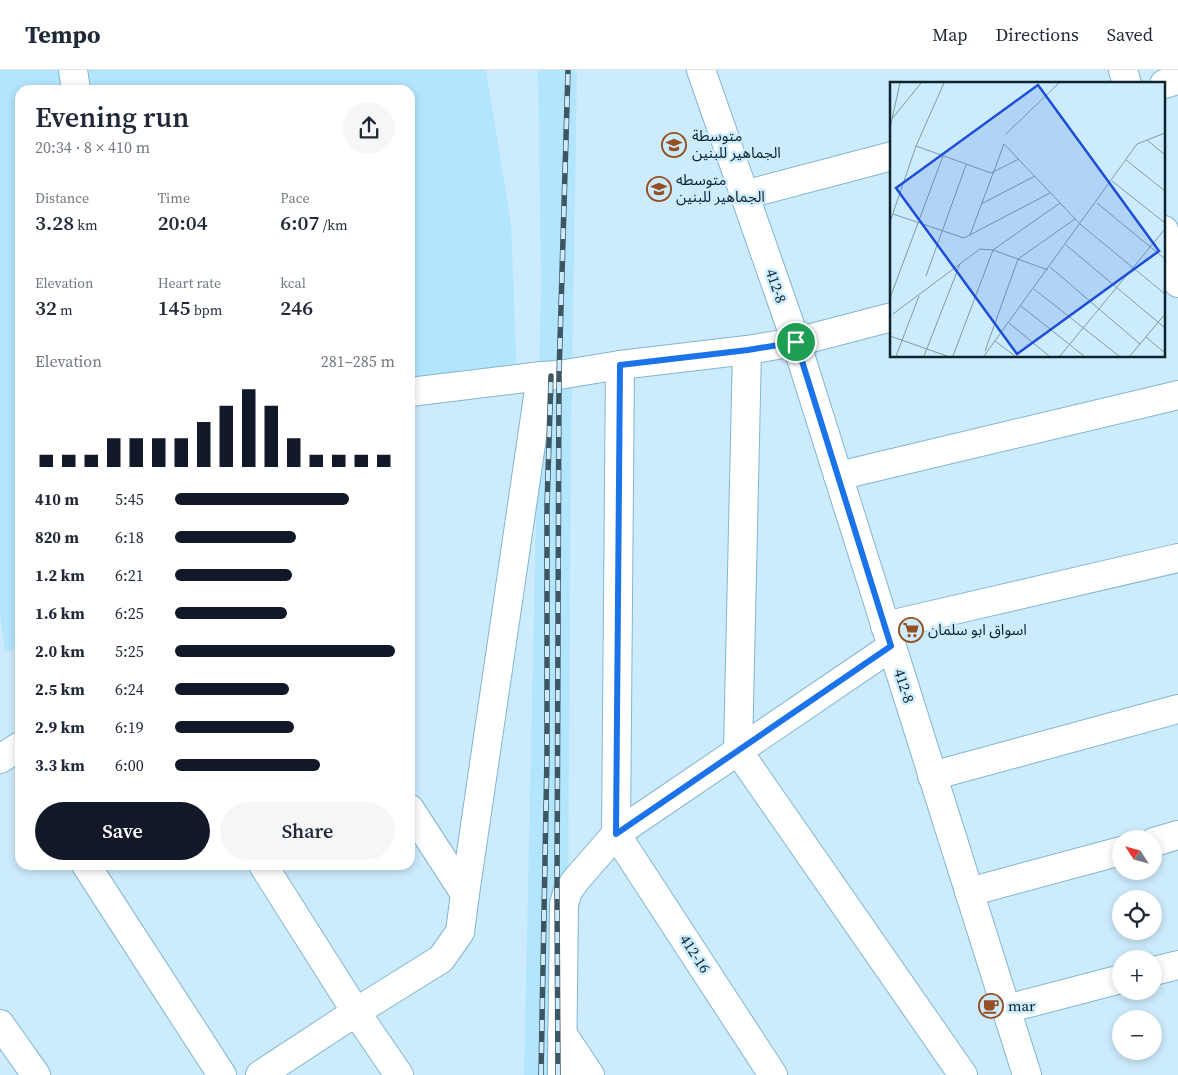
<!DOCTYPE html>
<meta charset="utf-8">
<style>
body{margin:0;font-family:"Source Serif 4","Noto Sans Arabic",serif;background:#f6f6f7;color:#1f2937;height:100vh;display:flex;flex-direction:column;font-size:19px;white-space:nowrap}
*{box-sizing:border-box;margin:0}
p{font-size:16px;color:#747a83}
.icon{flex:none;width:28px;height:28px;fill:none;stroke:currentColor;stroke-width:2;stroke-linecap:round;stroke-linejoin:round}
.map{position:relative;flex:1;overflow:hidden}
.sheet{position:absolute;left:15px;top:15px;width:400px;height:785px;display:flex;flex-direction:column;background:#fff;border-radius:15px;box-shadow:0 2px 8px #0003}
.sheet>*{flex:none}
.needle{width:32px;rotate:306deg}
.buttons{position:absolute;left:1112px;top:760px;display:grid;gap:10px}
.buttons a{display:grid;place-items:center;width:50px;height:50px;border-radius:50%;background:#fff;box-shadow:0 2px 8px #0003;font-size:25px}
.pin{position:absolute;display:grid;place-items:center;width:42px;height:42px;color:#fff;margin:-21px;border:2px solid #fff;border-radius:50%;box-shadow:0 1px 5px #0007}
.round{display:grid;place-items:center;flex:none;width:52px;height:52px;border-radius:26px;background:#f6f6f7}
.summary{display:flex;align-items:center;justify-content:space-between;height:85px;padding:0 20px}
h1{font-size:28px;font-weight:600;line-height:38px}
.metrics{display:grid;grid-template-columns:repeat(3,1fr);gap:8px;height:85px;padding:5px 20px}
.metrics div{display:grid;align-content:center}
.metrics b{font-size:21px;font-weight:600}
.metrics small{font-size:14px;font-weight:400}
.metrics p{font-size:14px}
.chart{height:140px;padding:10px 20px}
.chart p{display:flex;justify-content:space-between}
.chart svg{width:100%;height:90px;margin-top:5px;stroke:#111827;stroke-width:6}
.primary-button{display:flex;gap:10px;margin-top:auto;padding:10px 20px}
.primary-button a{flex:1;height:58px;border-radius:30px;background:#111827;color:#fff;font-size:20px;font-weight:600;line-height:58px;text-align:center}
.primary-button a+a{background:#f6f6f7;color:#1f2937}
ul{padding:0 20px;list-style:none;font-size:16px}
li{display:grid;grid-template-columns:80px 60px 1fr;align-items:center;height:38px}
li i{height:12px;border-radius:6px;background:#111827}
header{display:flex;align-items:center;gap:30px;box-sizing:border-box;height:70px;padding:0 25px;background:#fff;border-bottom:1px solid #e0e1e3}
header strong{font-size:24px}
nav{display:flex;gap:28px;margin-inline-start:auto;font-size:18px}
.map>svg:first-child{display:block}
</style>
<header>
<strong>Tempo</strong>
<nav><a>Map</a><a>Directions</a><a>Saved</a></nav>
</header>
<div class="map">
<svg width="1178" height="1005" viewBox="0 0 1178 1005">
<rect width="100%" height="100%" fill="#ccebfc"/>
<g fill="#b3e5fe">
<path d="M0,0H486L511,153L517,308L410,323V20H20V579L5,581L0,544Z"/>
<path d="M538,0H577L571,369L567,1005H524L541,214Z"/>
</g>
<g fill="none" stroke-linecap="round" stroke-linejoin="round">
<defs>
<g id="minor">
<path d="M73,0L76,20"/>
<path d="M701,0L796,272L1027,1005"/>
<path d="M1123,0L1127,14"/>
<path d="M1164,14L1178,10"/>
<path d="M744,125L892,86"/>
<path d="M1164,160L1178,213"/>
<path d="M747,280L738,681L963,1005"/>
<path d="M620,295L616,764L773,1005"/>
<path d="M410,322L541,306L559,305L620,295L747,280L796,272L892,247"/>
<path d="M838,406L1178,325"/>
<path d="M885,556L1178,488"/>
<path d="M0,689L20,676"/>
<path d="M932,706L1178,639"/>
<path d="M410,739L465,824"/>
<path d="M1154,772L1178,765"/>
<path d="M86,795L222,1005"/>
<path d="M263,795L356,942L399,1005"/>
<path d="M969,822L1121,781"/>
<path d="M1154,901L1178,895"/>
<path d="M1006,939L1121,909"/>
<path d="M0,954L36,1005"/>
<path d="M562,963L590,1005"/>
<path d="M260,1005L356,942L441,889L460,862L465,824L541,306"/>
<path d="M562,1005L564,835L567,823L575,811L616,764L891,577"/>
</g>
</defs>
<use href="#minor" stroke="#82b6d0" stroke-width="30"/>
<use href="#minor" stroke="#fff" stroke-width="28"/>
<defs>
<g id="rail">
<path d="M541,1005L547,684V437L551,306"/>
<path d="M558,1005L557,823L559,305L568,0"/>
</g>
</defs>
<use href="#rail" stroke="#3e5662" stroke-width="5.5"/>
<use href="#rail" stroke="#ccebfc" stroke-width="4" stroke-dasharray="11" stroke-linecap="butt"/>
</g>
<g fill="none" stroke-linecap="round" stroke-linejoin="round">
<defs>
<path id="route" d="M796,272L891,576L616,764L620,295L748,280Z"/>
</defs>
<use href="#route" stroke="#fff" stroke-width="10"/>
<use href="#route" stroke="#1a73e8" stroke-width="6"/>
</g>
<defs>
<symbol id="school-ring" viewBox="-11 -11 22 22"><circle r="9.5" fill="#ccebfc" stroke="#945023" stroke-width="1.5"/><path d="M0-5L7-2L0 1L-7-2ZM-4 1L0 2.5L4 1V4Q0 6-4 4Z" fill="#945023"/></symbol>
<symbol id="supermarket-ring" viewBox="-11 -11 22 22"><circle r="9.5" fill="#ccebfc" stroke="#945023" stroke-width="1.5"/><path d="M-6-5.5h2.5l.6 2H6L4.5 2H-2.5L-4.4-4H-6ZM-1.5 3.2a1.3 1.3 0 1 0 .1 0ZM3 3.2a1.3 1.3 0 1 0 .1 0Z" fill="#945023"/></symbol>
<symbol id="cafe-ring" viewBox="-11 -11 22 22"><circle r="9.5" fill="#ccebfc" stroke="#945023" stroke-width="1.5"/><path d="M-5.5-4.5H6V0H3Q3 3.5 0 3.5H-2.5Q-5.5 3.5-5.5 0ZM3-3.2v2h1.7v-2ZM-6 4.5H4V6H-6Z" fill="#945023"/></symbol>
</defs>
<g fill-rule="evenodd">
<use href="#school-ring" x="660" y="61" width="28" height="28"/>
<use href="#school-ring" x="645" y="105" width="28" height="28"/>
<use href="#supermarket-ring" x="897" y="546" width="28" height="28"/>
<use href="#cafe-ring" x="977" y="922" width="28" height="28"/>
</g>
<g text-anchor="middle" stroke-width="5" stroke-linejoin="round" paint-order="stroke">
<g font-size="15" fill="#0d232d" stroke="#ccebfc" text-anchor="start">
<text x="692" y="71">متوسطة<tspan x="692" dy="17">الجماهير للبنين</tspan></text>
<text x="676" y="115">متوسطه<tspan x="676" dy="17">الجماهير للبنين</tspan></text>
<text x="928" y="565">اسواق ابو سلمان</text>
<text x="1008" y="941">mar</text>
</g>
<g font-size="15" fill="#0d232d" stroke="#ccebfc">
<text transform="translate(776 216) rotate(71)" y="5">412-8</text>
<text transform="translate(904 616) rotate(72)" y="5">412-8</text>
<text transform="translate(695 884) rotate(57)" y="5">412-16</text>
</g>
</g>
<g transform="translate(890 12)">
<rect width="275" height="275" fill="#ccebfc"/>
<path fill="none" stroke="#809ba9" stroke-width="1" d="M2,37L31,1M0,46L10,1M116,52L169,1M257,58L275,73M26,64L101,91L129,77M236,78L275,109M222,99L275,141M207,121L275,177M91,122L145,94M3,132L74,156L160,111M0,140L26,64L54,1M80,153L114,62L191,143L275,212M176,163L275,246M160,185L250,262M36,194L76,83M144,207L229,274M0,216L53,74M131,224L194,274M3,232L90,167L103,168L158,188M119,241L159,274M0,254L57,274M256,255L275,271M105,259L125,274M95,269L128,177L185,137M6,274L29,214M34,274L70,182M63,274L103,168L170,121M94,274L247,62L275,51M170,274L275,147M240,274L275,232"/>
<path fill="#1d4ed8" fill-opacity="0.15" stroke="#1d4ed8" stroke-width="2.5" d="M148,3L269,169L127,272L6,106Z"/>
<rect width="275" height="275" fill="none" stroke="#0d232d" stroke-width="2.5"/>
</g>
</svg>
<div class="buttons">
<a><svg class="needle" viewBox="-14 -14 28 28"><path d="M0-13l5 13h-10z" fill="#e53935"/><path d="M0 13l5-13h-10z" fill="#747a83"/></svg></a>
<a><svg class="icon" aria-label="locate" viewBox="0 0 24 24"><circle cx="12" cy="12" r="6"/><path d="M12 2v4M12 18v4M2 12h4M18 12h4"/></svg></a>
<a>+</a>
<a>−</a>
</div>
<div class="pin" style="left:796px;top:272px;background:#1e9e55"><svg class="icon" aria-label="arrive" viewBox="0 0 24 24"><path d="M6 21V4h12l-3 4 3 4H6"/></svg></div>
<section class="sheet">
<div class="summary"><div><h1>Evening run</h1><p>20:34 · 8 × 410 m</p></div><a class="round"><svg class="icon" aria-label="share" viewBox="0 0 24 24"><path d="M12 15V3M7 8l5-5 5 5M5 13v7h14v-7"/></svg></a></div>
<div class="metrics">
<div><p>Distance</p><b>3.28<small> km</small></b></div>
<div><p>Time</p><b>20:04</b></div>
<div><p>Pace</p><b>6:07<small> /km</small></b></div>
</div>
<div class="metrics">
<div><p>Elevation</p><b>32<small> m</small></b></div>
<div><p>Heart rate</p><b>145<small> bpm</small></b></div>
<div><p>kcal</p><b>246</b></div>
</div>
<div class="chart"><p><span>Elevation</span>281–285 m</p>
<svg viewBox="0 0 160 44" preserveAspectRatio="none"><path d="M5 44V38M15 44V38M25 44V38M35 44V30M45 44V30M55 44V30M65 44V30M75 44V22M85 44V14M95 44V6M105 44V14M115 44V30M125 44V38M135 44V38M145 44V38M155 44V38"/></svg>
</div>
<ul>
<li><b>410 m</b>5:45<i style="width:79%"></i></li>
<li><b>820 m</b>6:18<i style="width:55%"></i></li>
<li><b>1.2 km</b>6:21<i style="width:53%"></i></li>
<li><b>1.6 km</b>6:25<i style="width:51%"></i></li>
<li><b>2.0 km</b>5:25<i style="width:100%"></i></li>
<li><b>2.5 km</b>6:24<i style="width:52%"></i></li>
<li><b>2.9 km</b>6:19<i style="width:54%"></i></li>
<li><b>3.3 km</b>6:00<i style="width:66%"></i></li>
</ul>
<div class="primary-button"><a>Save</a><a>Share</a></div>
</section>
</div>
